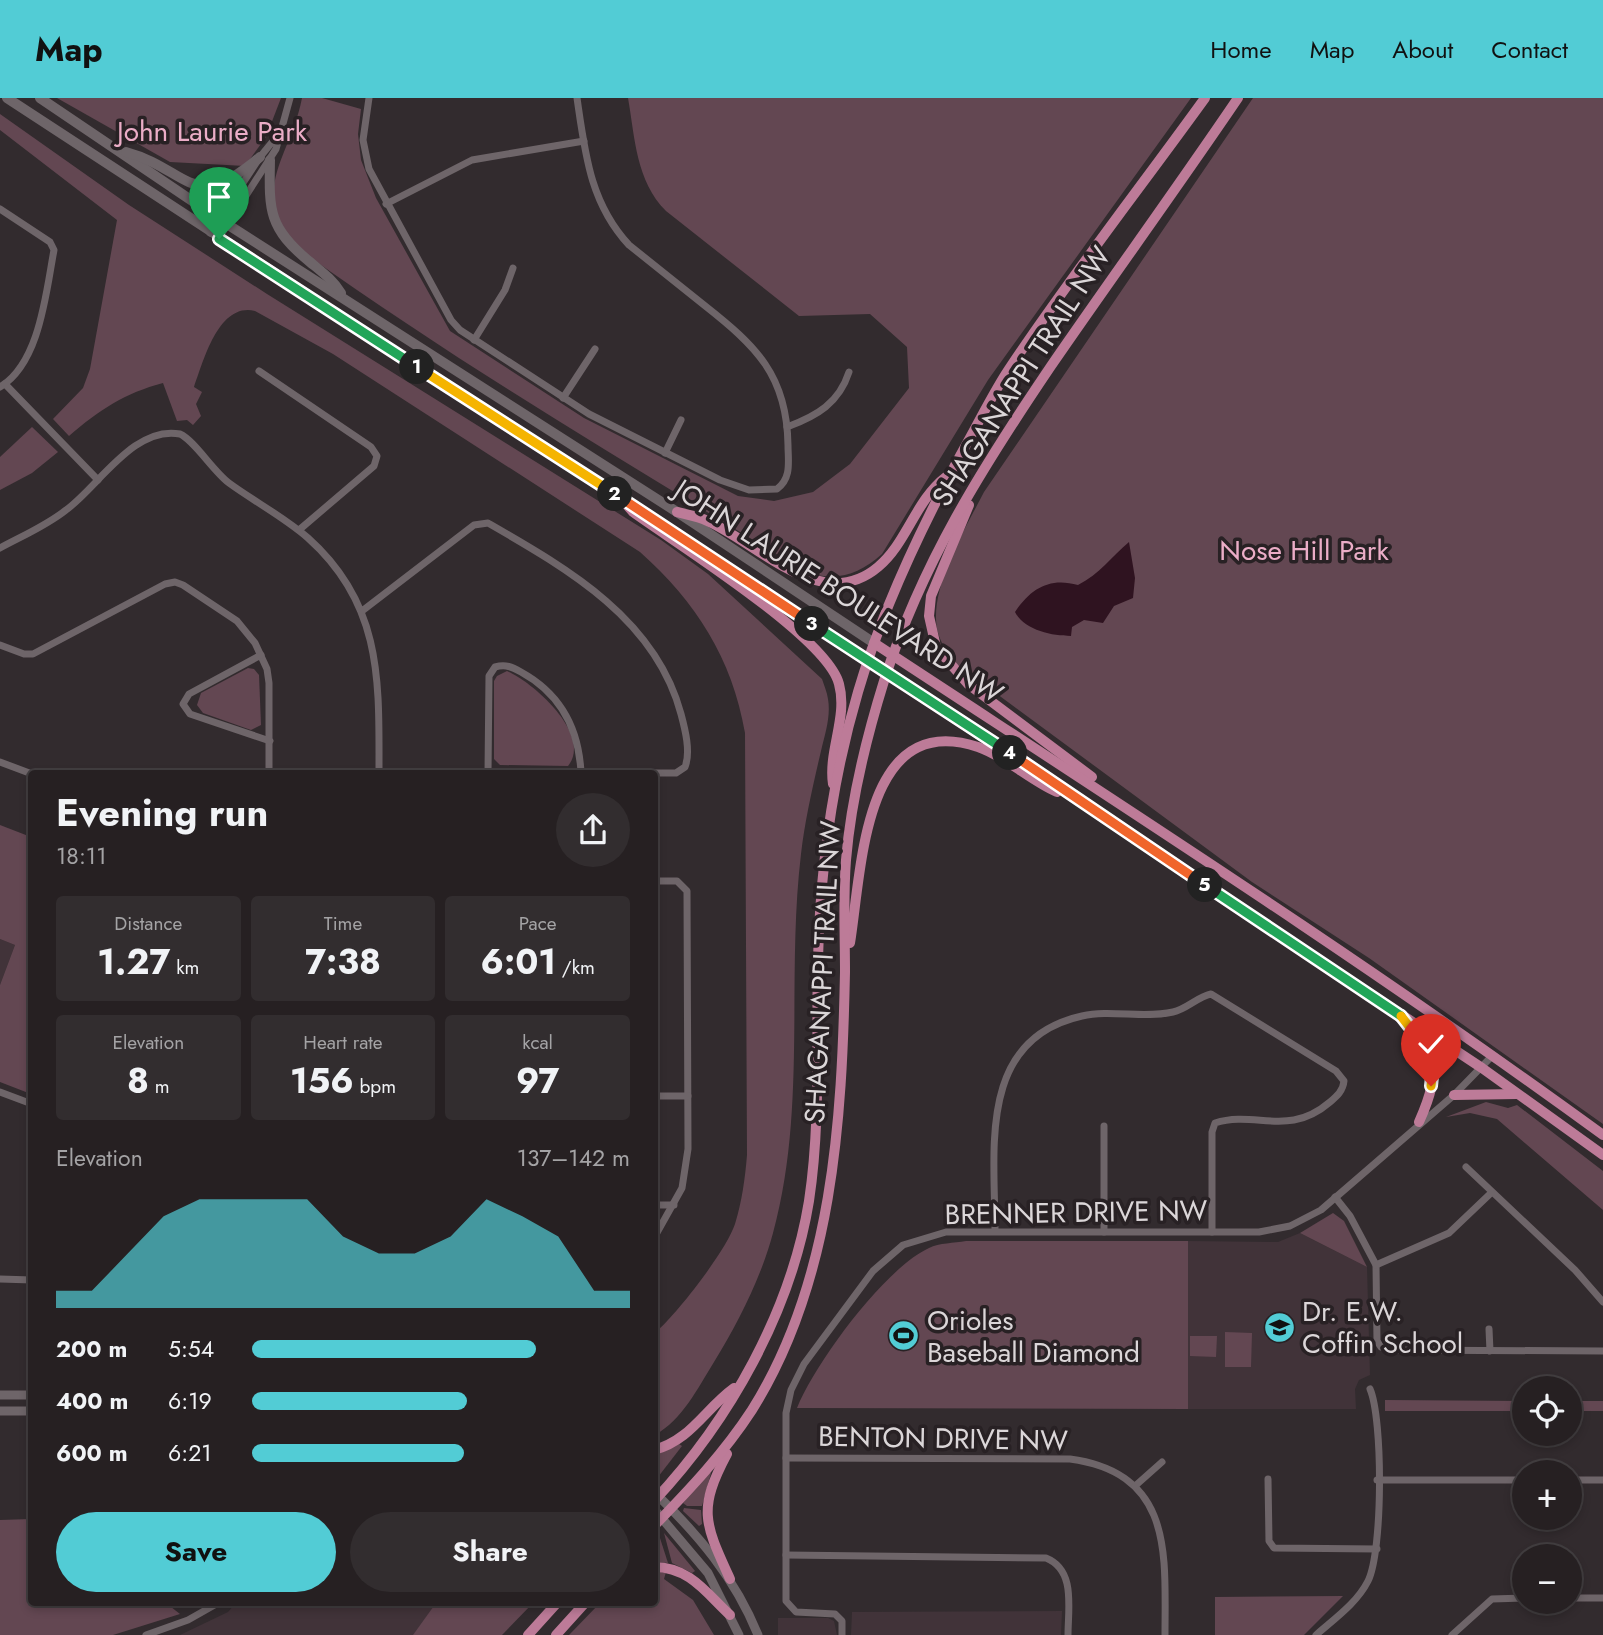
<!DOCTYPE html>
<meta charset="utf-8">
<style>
body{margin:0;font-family:Jost,sans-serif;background:#322d2f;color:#f1f3f6;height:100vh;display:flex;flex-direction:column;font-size:26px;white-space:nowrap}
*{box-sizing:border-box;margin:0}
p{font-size:23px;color:#a4a3a5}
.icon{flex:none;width:38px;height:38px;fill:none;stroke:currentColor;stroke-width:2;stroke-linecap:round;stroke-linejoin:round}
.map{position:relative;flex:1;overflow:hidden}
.sheet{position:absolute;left:28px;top:672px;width:630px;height:836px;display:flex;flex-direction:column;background:#262022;border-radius:7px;box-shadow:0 4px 10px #0003,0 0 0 2px #423e40}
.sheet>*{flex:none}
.controls{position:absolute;left:1512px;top:1278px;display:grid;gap:14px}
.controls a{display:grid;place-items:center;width:70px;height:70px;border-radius:50%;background:#262022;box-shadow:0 4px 10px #0003,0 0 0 2px #423e40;font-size:35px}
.pin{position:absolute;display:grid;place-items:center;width:60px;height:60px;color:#fff;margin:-72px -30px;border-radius:50% 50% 50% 0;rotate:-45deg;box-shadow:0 0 7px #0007}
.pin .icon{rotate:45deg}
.km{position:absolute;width:35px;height:35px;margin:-18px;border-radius:50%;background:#222;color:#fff;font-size:19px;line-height:35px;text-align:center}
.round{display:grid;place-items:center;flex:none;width:74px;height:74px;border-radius:37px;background:#322d2f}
.overview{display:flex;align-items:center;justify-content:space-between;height:119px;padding:0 28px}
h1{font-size:38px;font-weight:700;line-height:52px}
.metrics{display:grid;grid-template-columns:repeat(3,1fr);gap:10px;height:119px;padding:7px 28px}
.metrics div{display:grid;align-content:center;border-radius:7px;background:#322d2f;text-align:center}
.metrics b{font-size:35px;font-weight:700}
.metrics small{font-size:19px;font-weight:400}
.metrics p{font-size:19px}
.chart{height:196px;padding:14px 28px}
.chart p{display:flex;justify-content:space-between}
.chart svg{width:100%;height:126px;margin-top:7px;fill:#52ccd5;opacity:.7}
.action{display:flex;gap:14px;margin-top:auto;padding:14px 28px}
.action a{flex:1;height:80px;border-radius:42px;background:#52ccd5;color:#111;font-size:28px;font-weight:700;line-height:80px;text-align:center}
.action a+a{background:#322d2f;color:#f1f3f6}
ul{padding:0 28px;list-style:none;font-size:23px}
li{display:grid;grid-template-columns:112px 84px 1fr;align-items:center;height:52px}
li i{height:18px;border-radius:9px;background:#52ccd5}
header{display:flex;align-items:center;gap:42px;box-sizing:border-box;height:98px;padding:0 35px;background:#52ccd5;color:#111}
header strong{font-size:33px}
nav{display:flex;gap:38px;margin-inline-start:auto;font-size:24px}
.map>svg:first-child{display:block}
</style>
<header>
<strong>Map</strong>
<nav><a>Home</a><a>Map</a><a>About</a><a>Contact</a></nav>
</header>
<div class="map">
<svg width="1603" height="1537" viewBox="0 0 1603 1537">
<rect width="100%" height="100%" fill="#322b2e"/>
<g fill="#413339">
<path d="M0,841L15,847L0,887Z"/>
<path d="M1300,1135L1367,1169L1370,1277L1359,1282L1355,1291L1356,1311H1188V1143L1278,1144Z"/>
<path d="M236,1505H444L419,1537H180L228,1514Z"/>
<path d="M1062,1513L1061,1537H851L852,1514Z"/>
<path d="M778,1520H828L834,1523L837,1537H778Z"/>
</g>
<g fill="#634752">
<path d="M57,0H281L266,39L245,68L170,64Z"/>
<path d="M302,0H322L361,11L358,36L361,62L376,100L450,233L584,320L738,398L774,403L813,394L850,366L909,290L907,249L870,216L799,218L666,113C636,83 635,40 628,0H1191L988,282L882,456C858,477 837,484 806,474C635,370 462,268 300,152C246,92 290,62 302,0Z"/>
<path d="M1253,0H1603V1026L1369,860L1252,784L955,565C945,552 936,538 936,521C935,480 966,429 984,394Z"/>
<path d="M0,16L129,107L267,196L661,442L708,476L822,581C824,587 827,594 828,601C831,618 825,636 821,653C813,687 805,722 801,756C786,882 807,1011 773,1135C761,1180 738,1225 714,1264C698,1290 682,1322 655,1337V1235C677,1216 726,1153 735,1126C742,1103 745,1081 747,1057L745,635C732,560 696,504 640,454L333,256L255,213C218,204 203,265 194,289L202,294L196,306L201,318L193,327L187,322L177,323L163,285C125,295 99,312 69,338L53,321L83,290L90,271L117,122L0,32Z"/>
<path d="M32,329L58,354L32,375L0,392V359Z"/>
<path d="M248,570L254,571L259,577L261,627L251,632L203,615L197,607L201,595Z"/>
<path d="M507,573C533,584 593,637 568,668L500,667L494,661V583L497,578Z"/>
<path d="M0,727L31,739V996L0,984V887L15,847L0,841Z"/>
<path d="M1486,1004L1508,1010L1517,1007L1603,1073V1112L1497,1021L1470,1015L1446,1019Z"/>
<path d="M1333,1115L1344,1123L1367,1169L1300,1135Z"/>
<path d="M966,1143H1188V1311L797,1310C815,1265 885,1170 929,1150C939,1145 954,1145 966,1143Z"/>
<path d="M1225,1234L1252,1235L1251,1269H1225Z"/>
<path d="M1190,1238H1217L1216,1259L1190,1258Z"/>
<path d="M1385,1302L1524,1303V1313H1385Z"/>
<rect x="1570" y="1303" width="33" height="10"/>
<path d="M679,1346L682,1348L658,1379L655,1375L654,1356Z"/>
<path d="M707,1373L711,1375L702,1408H687L683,1405Z"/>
<path d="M684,1410L701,1412L702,1426L699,1428L683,1413Z"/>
<path d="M31,1421L32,1505H166L180,1516L113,1537H0V1422Z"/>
<path d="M655,1435L659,1437L668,1465L655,1464Z"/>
<path d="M664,1435L695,1473L692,1475L672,1465Z"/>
<path d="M655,1473L666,1474L664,1481L693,1502L714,1537H569L600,1505H654Z"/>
<path d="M1343,1498L1304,1537H1215V1499Z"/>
<path d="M436,1505H533L502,1537H413Z"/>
</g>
<path fill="#2f1320" d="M1129,444L1135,480L1133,500L1114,508L1103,525L1084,522L1072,529L1071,538C1052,538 1024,532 1015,514C1031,490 1050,479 1078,487C1100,476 1111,459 1129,444Z"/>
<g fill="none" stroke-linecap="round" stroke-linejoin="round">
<g stroke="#6e6569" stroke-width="7">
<path d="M369,0L363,42L369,71L451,222L460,232L589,316L720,382L749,392L777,391C792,380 788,363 788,347C787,277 756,248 704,207C679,187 654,167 629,147C590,105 585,55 577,0"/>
<path d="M386,106L472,62L584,43"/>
<path d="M0,111L50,144L54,152C46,194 40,265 0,289"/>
<path d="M210,135L260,59L278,37"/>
<path d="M218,141L276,51L290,0"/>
<path d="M474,242L505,192L513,170"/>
<path d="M259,273L371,349L377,358L374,368L299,432"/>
<path d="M5,286L98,382"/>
<path d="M563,300L595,251"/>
<path d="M787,329C817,318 839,305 849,274"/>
<path d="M665,355L681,322"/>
<path d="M0,450C22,438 46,428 66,412C98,389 134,327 180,336C194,342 213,373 229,385C255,404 284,419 308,440C383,507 379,584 379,675H676L685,669C691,654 685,631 681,616C656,521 568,471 488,425L474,427L362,513"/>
<path d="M0,547L24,556H33L165,486L175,484L183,487L237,523L255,545L267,571L269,585V676"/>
<path d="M261,557L189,596L183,606L190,616L270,643"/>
<path d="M0,664L32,676"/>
<path d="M488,675L489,578L495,569C506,566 512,569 521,574C561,596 579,631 581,675"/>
<path d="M654,783H677L687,793L688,1051L682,1090L654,1140"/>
<path d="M0,994L32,1006"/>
<path d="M654,998H688"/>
<path d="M1104,1028V1134"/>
<path d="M1466,1069L1575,1172L1603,1204"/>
<path d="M1335,1099L1350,1118L1376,1167L1377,1243L1381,1249L1394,1252L1603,1253"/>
<path d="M654,1107H674"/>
<path d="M995,1133C995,1052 977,941 1082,918C1111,911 1143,921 1173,914C1187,911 1197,899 1211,896L1336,973L1344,983C1343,993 1337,998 1330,1004C1288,1040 1256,1012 1215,1025L1212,1034V1134"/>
<path d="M1376,1167L1449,1135L1491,1095"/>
<path d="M0,1181L32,1182"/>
<path d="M1489,1231L1490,1253"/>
<path d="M786,1360L1070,1361C1174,1375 1165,1457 1165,1537"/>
<path d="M1268,1381L1269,1443L1274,1450L1377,1451"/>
<path d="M1377,1382H1524"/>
<path d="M1570,1382H1603"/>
<path d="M1135,1388L1162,1364"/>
<path d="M786,1457L1046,1460C1076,1472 1068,1510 1068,1537"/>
<path d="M1570,1500H1603"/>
<path d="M146,1537L188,1522L218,1505"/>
<path d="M842,1537V1523L835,1516L796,1514L786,1503V1315L791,1292L804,1266L873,1173L903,1147L946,1134H1259L1290,1128L1321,1112L1454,997L1493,957"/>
<path d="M1316,1537C1334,1521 1357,1505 1368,1483C1383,1453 1383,1321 1370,1291"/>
<path d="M1452,1537L1492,1501L1524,1500"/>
</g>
<g stroke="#6e6569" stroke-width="9">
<path d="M0,1297H32"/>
<path d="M0,1313H32"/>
<path d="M654,1394C698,1436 735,1480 758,1537"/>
<path d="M654,1411L708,1475L739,1537"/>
</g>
<g stroke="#6e6569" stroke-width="10">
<path d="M7,0L868,563"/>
<path d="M40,0L219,121L677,414L874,545"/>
<path d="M126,54C189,71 192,118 260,59"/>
<path d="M270,62C269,112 268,130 310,164C322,174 333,182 341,195"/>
</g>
<g stroke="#bd7b98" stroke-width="10">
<path d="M620,399L633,414C677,446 827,539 839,586C848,619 828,653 833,686"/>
<path d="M969,407L931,498L929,518L936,549L968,586L1092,679"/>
<path d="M677,414C686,416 695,418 703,421C756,442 820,518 878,469C907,445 915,403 946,379"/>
<path d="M874,545C1119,706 1366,864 1603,1037"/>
<path d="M868,563L1482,970L1603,1057"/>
<path d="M850,845C862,771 863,611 978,649C1005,658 1030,682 1057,694"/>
<path d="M1406,921C1411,934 1421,941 1428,953C1440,974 1428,1004 1419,1024"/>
<path d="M1454,997L1517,996"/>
<path d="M654,1352C691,1342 705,1311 734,1290"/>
<path d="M727,1356C697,1412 705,1426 730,1481"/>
<path d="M654,1403C730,1322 791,1213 809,1103C821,1024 816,942 818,862C820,771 832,682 858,594C884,505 926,419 971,338C983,316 995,292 1009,271C1071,178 1140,90 1205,0"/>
<path d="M654,1428C690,1391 724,1355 752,1312C833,1183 842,1022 845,874C845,837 843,799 846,762C851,702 866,641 884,583C922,465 982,370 1051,268C1113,178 1177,90 1238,0"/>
<path d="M654,1469C690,1469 707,1496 730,1517"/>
<path d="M528,1537L557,1505"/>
<path d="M556,1537L585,1505"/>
</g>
</g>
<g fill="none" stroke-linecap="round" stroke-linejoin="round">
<defs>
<path id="split-1" d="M219,141L417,269"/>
<path id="split-2" d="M417,269L615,396"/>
<path id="split-3" d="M615,396L812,526"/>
<path id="split-4" d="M812,526L1010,655"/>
<path id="split-5" d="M1010,655L1205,787"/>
<path id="split-6" d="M1205,787L1401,918"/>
<path id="split-7" d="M1401,918L1429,954L1433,969L1431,988"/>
</defs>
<use href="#split-1" stroke="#fff" stroke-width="14"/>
<use href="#split-2" stroke="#fff" stroke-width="14"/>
<use href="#split-3" stroke="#fff" stroke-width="14"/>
<use href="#split-4" stroke="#fff" stroke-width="14"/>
<use href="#split-5" stroke="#fff" stroke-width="14"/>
<use href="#split-6" stroke="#fff" stroke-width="14"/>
<use href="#split-7" stroke="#fff" stroke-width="14"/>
<use href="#split-1" stroke="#22a559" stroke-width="9"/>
<use href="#split-2" stroke="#f5b400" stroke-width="9"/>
<use href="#split-3" stroke="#f0652b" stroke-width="9"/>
<use href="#split-4" stroke="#22a559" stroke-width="9"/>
<use href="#split-5" stroke="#f0652b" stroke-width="9"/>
<use href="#split-6" stroke="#22a559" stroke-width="9"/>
<use href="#split-7" stroke="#f5b400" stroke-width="9"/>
</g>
<defs>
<symbol id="school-disc" viewBox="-11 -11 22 22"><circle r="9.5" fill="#52ccd5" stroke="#282124"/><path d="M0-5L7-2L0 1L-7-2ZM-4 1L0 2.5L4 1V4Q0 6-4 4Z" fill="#111"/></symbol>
<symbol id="stadium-disc" viewBox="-11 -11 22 22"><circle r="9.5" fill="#52ccd5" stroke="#282124"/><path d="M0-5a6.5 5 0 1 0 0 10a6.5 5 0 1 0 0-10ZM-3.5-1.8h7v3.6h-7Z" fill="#111"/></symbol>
</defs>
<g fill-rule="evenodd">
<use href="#school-disc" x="1262" y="1212" width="35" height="35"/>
<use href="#stadium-disc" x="886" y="1220" width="35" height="35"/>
</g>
<g text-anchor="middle" stroke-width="7" stroke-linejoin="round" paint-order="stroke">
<g font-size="28" fill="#ebadc7" stroke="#282124">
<text x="212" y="43">John Laurie Park</text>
<text x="1304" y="462">Nose Hill Park</text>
</g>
<g font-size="28" fill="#dbd6d8" stroke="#282124">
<text transform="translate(1021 278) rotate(-57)" y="10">SHAGANAPPI TRAIL NW</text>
<text transform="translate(839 493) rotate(33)" y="10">JOHN LAURIE BOULEVARD NW</text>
<text transform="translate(822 874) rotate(-87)" y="10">SHAGANAPPI TRAIL NW</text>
<text transform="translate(1076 1114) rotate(-1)" y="10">BRENNER DRIVE NW</text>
<text transform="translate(943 1340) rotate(1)" y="10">BENTON DRIVE NW</text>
</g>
<g font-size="28" fill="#dbd6d8" stroke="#282124" text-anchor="start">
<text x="1302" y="1223">Dr. E.W.<tspan x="1302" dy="32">Coffin School</tspan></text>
<text x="927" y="1232">Orioles<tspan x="927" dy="32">Baseball Diamond</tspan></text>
</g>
</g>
</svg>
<div class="controls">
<a><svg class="icon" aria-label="locate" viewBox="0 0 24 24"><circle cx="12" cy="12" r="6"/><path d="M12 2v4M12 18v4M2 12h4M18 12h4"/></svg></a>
<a>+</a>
<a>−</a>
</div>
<div class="pin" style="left:219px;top:141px;background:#1e9e55"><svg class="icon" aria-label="arrive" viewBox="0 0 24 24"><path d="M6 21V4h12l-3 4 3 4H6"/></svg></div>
<div class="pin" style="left:1431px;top:988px;background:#d93025"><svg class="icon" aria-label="check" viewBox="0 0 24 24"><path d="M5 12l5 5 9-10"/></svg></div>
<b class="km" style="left:417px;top:269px">1</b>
<b class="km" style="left:615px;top:396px">2</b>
<b class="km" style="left:812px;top:526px">3</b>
<b class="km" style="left:1010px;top:655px">4</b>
<b class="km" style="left:1205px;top:787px">5</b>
<section class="sheet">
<div class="overview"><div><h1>Evening run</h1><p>18:11</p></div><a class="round"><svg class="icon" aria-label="share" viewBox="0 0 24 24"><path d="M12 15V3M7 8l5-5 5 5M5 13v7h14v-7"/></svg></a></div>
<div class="metrics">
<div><p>Distance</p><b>1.27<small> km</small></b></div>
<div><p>Time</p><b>7:38</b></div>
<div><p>Pace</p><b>6:01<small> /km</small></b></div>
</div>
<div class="metrics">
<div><p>Elevation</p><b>8<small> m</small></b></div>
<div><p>Heart rate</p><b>156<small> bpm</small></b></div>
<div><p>kcal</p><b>97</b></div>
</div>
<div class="chart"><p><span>Elevation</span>137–142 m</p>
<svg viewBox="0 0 160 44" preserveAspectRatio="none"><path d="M0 44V38L10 38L20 25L30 12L40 6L50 6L60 6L70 6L80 19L90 25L100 25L110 19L120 6L130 12L140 19L150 38L160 38V44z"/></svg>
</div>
<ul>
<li><b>200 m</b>5:54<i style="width:75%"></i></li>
<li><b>400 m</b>6:19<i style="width:57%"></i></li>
<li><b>600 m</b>6:21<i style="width:56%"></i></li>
</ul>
<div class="action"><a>Save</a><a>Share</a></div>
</section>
</div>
